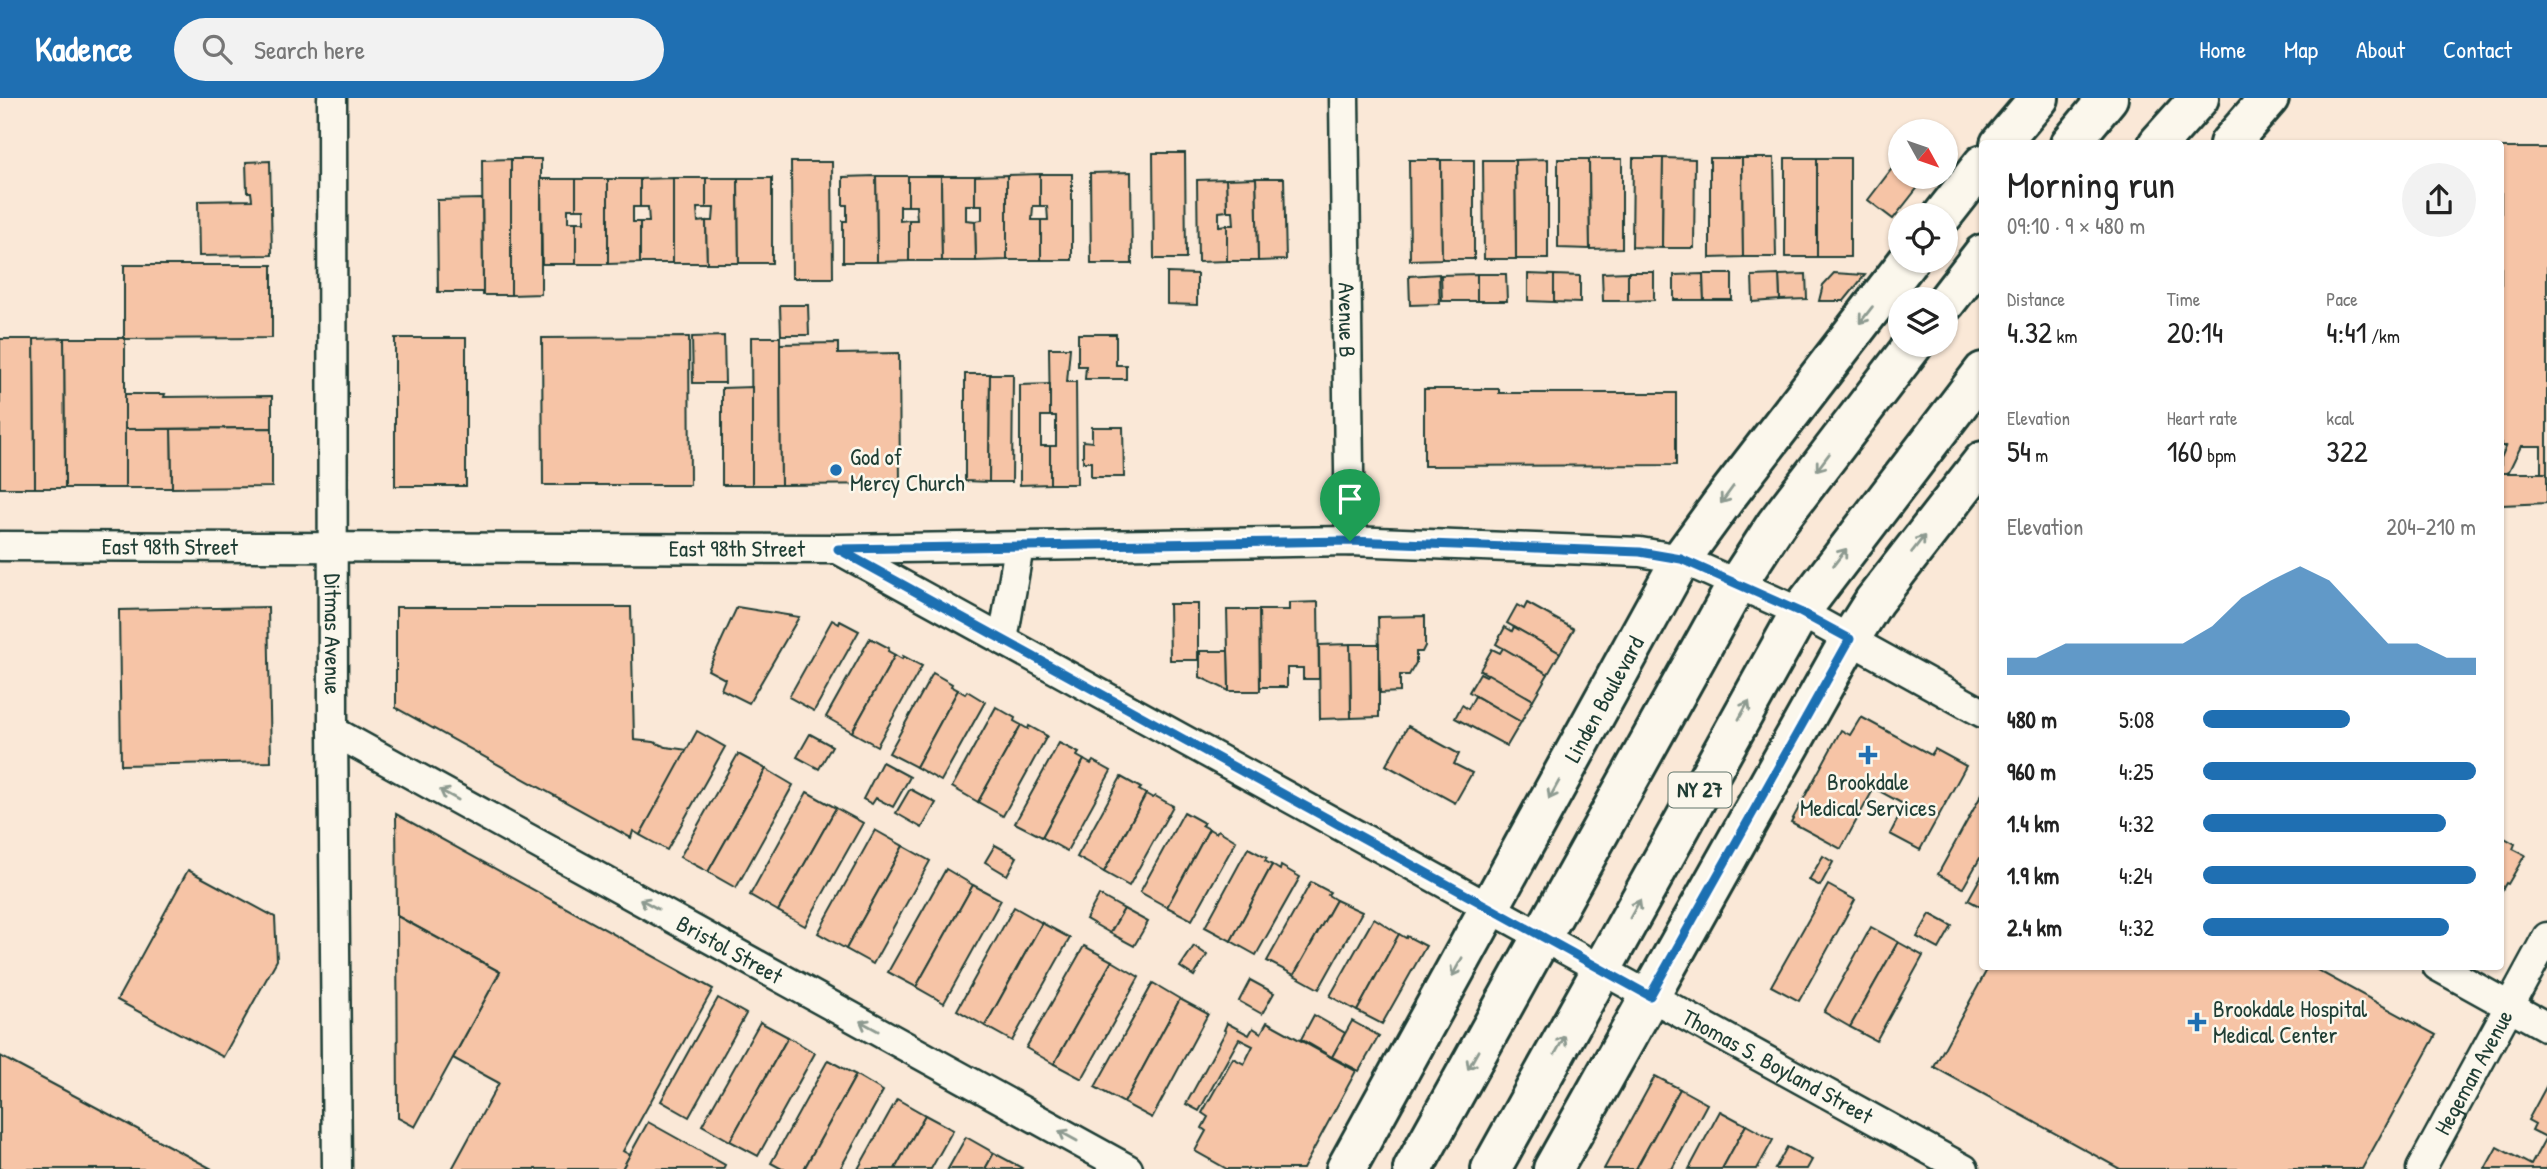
<!DOCTYPE html>
<meta charset="utf-8">
<style>
body{margin:0;font-family:"Patrick Hand",sans-serif;background:#f2f2f2;color:#222;height:100vh;display:flex;flex-direction:column;font-size:26px;white-space:nowrap}
*{box-sizing:border-box;margin:0}
p{font-size:23px;color:#767676}
.icon{flex:none;width:38px;height:38px;fill:none;stroke:currentColor;stroke-width:2;stroke-linecap:round;stroke-linejoin:round}
.map{position:relative;flex:1;overflow:hidden}
.side{position:absolute;left:1979px;top:42px;width:525px;height:830px;display:flex;flex-direction:column;background:#fff;border-radius:7px;box-shadow:0 2px 5px #0004}
.side>*{flex:none}
.needle{width:46px;rotate:130deg}
.fabs{position:absolute;left:1888px;top:21px;display:grid;gap:14px}
.fabs a{display:grid;place-items:center;width:70px;height:70px;border-radius:50%;background:#fff;box-shadow:0 2px 5px #0004;font-size:35px}
.pin{position:absolute;display:grid;place-items:center;width:60px;height:60px;color:#fff;margin:-72px -30px;border-radius:50% 50% 50% 0;rotate:-45deg;box-shadow:0 0 7px #0007}
.pin .icon{rotate:45deg}
.round{display:grid;place-items:center;flex:none;width:74px;height:74px;border-radius:37px;background:#f2f2f2}
.head{display:flex;align-items:center;justify-content:space-between;height:119px;padding:0 28px}
h1{font-size:38px;font-weight:600;line-height:52px}
.metrics{display:grid;grid-template-columns:repeat(3,1fr);gap:10px;height:119px;padding:7px 28px}
.metrics div{display:grid;align-content:center}
.metrics b{font-size:30px;font-weight:600}
.metrics small{font-size:19px;font-weight:400}
.metrics p{font-size:19px}
.chart{height:196px;padding:14px 28px}
.chart p{display:flex;justify-content:space-between}
.chart svg{width:100%;height:126px;margin-top:7px;fill:#1f6fb2;opacity:.7}
ul{padding:0 28px;list-style:none;font-size:23px}
li{display:grid;grid-template-columns:112px 84px 1fr;align-items:center;height:52px}
li i{height:18px;border-radius:9px;background:#1f6fb2}
header{display:flex;align-items:center;gap:42px;box-sizing:border-box;height:98px;padding:0 35px;background:#1f6fb2;color:#fff}
header strong{font-size:33px}
nav{display:flex;gap:38px;margin-inline-start:auto;font-size:24px}
.search{width:490px;height:63px;background:#f2f2f2;display:flex;align-items:center;gap:18px;box-sizing:border-box;padding:0 24px;border-radius:38px;color:#767676;font-size:26px}
.map>svg:first-child{display:block}
</style>
<header>
<strong>Kadence</strong>
<div class="search"><svg class="icon" aria-label="search" viewBox="0 0 24 24"><circle cx="10" cy="10" r="6"/><path d="M15 15l6 6"/></svg>Search here</div>
<nav><a>Home</a><a>Map</a><a>About</a><a>Contact</a></nav>
</header>
<div class="map">
<svg width="2547" height="1071" viewBox="0 0 2547 1071">
<rect width="100%" height="100%" fill="#fae8d7"/>
<filter id="ink" filterUnits="userSpaceOnUse"><feTurbulence type="fractalNoise" baseFrequency=".0143" numOctaves="2"/><feDisplacementMap in="SourceGraphic" scale="14" xChannelSelector="R" yChannelSelector="G"/><feConvolveMatrix kernelMatrix="1 2 1 2 8 2 1 2 1" color-interpolation-filters="sRGB"/></filter>
<g filter="url(#ink)">
<g fill="#f6c4a6" stroke="#1f3d34" stroke-width="2">
<path d="M2501,50H2547V375H2541V348H2521L2508,375H2501V360L2506,348H2501Z"/>
<path d="M1153,55H1185L1186,161H1154Z"/>
<path d="M1633,60H1663L1662,150L1632,149Z"/>
<path d="M1663,60L1695,61L1694,150H1662Z"/>
<path d="M1710,60H1742L1743,159L1710,160Z"/>
<path d="M1742,60H1774L1776,159H1743Z"/>
<rect x="1785" y="60" width="32" height="99"/>
<rect x="1817" y="60" width="33" height="99"/>
<path d="M1900,60V79H1926L1893,121L1868,102Z"/>
<path d="M511,61H541V196L511,197Z"/>
<path d="M511,61V197H483L482,62Z"/>
<path d="M1548,61V161H1516L1515,62Z"/>
<path d="M1558,61H1589L1590,151L1558,150Z"/>
<path d="M1589,61H1622V150L1590,151Z"/>
<path d="M1409,62H1441L1442,161L1410,162Z"/>
<path d="M1441,62H1474V161H1442Z"/>
<path d="M1483,62H1515L1516,161H1484Z"/>
<path d="M270,63L272,157L199,158L198,103L252,102L251,94H247L246,64Z"/>
<path d="M791,64H832L833,180H792Z"/>
<path d="M1131,74L1132,166H1091L1090,75Z"/>
<path d="M1040,76H1072V162H1041V122H1048L1047,108H1040Z"/>
<path d="M1040,76V108H1033L1032,122H1041V162H1007V77Z"/>
<path d="M1007,77V162L976,163L975,123L982,122V107H975V78Z"/>
<path d="M876,78H908V108H900V123L909,122V163L877,164Z"/>
<path d="M876,78L877,164H843V123H847V107H843V79Z"/>
<path d="M908,78H941L942,163H909V122H917L916,108H908Z"/>
<path d="M941,78H975V107H966V122L975,123L976,163H942Z"/>
<path d="M673,80H706V110H697L698,124L706,123L707,165H673Z"/>
<path d="M673,80V165H640V124H649L648,109H640V81Z"/>
<path d="M706,80H738L739,165H707L706,123H713L714,110H706Z"/>
<path d="M738,80H772V165H739Z"/>
<path d="M1256,80H1284L1286,162L1258,163Z"/>
<path d="M1256,80L1258,163H1227V127H1234L1233,113H1227L1226,81Z"/>
<path d="M541,81H576V111H568V124H576V166H542Z"/>
<path d="M576,81H608V166H576V124H584V111H576Z"/>
<path d="M608,81H640V109H633V124H640V165L608,166Z"/>
<path d="M1226,81L1227,113L1219,114V128L1227,127V163L1198,164L1197,82Z"/>
<path d="M482,101L483,194H438L437,102Z"/>
<path d="M124,167H272V240L124,241Z"/>
<path d="M1628,174V203H1603L1602,175Z"/>
<path d="M1628,174H1654V202L1628,203Z"/>
<path d="M1167,175L1197,176V207L1167,206Z"/>
<path d="M1834,175L1865,177L1844,203H1819L1823,187Z"/>
<path d="M1439,176L1440,206L1410,207L1409,178Z"/>
<path d="M1477,176H1506L1507,203H1477Z"/>
<path d="M1477,176V203H1442L1441,177Z"/>
<path d="M1528,176L1554,177V204L1528,203Z"/>
<path d="M1703,176L1704,202H1674V177Z"/>
<path d="M1703,176H1732V202H1704Z"/>
<path d="M1806,176L1807,201L1780,202L1779,177Z"/>
<path d="M1554,177L1580,178V205L1554,204Z"/>
<path d="M1779,177L1780,202L1753,204L1752,178Z"/>
<path d="M780,207H808L809,237H781Z"/>
<path d="M1078,236H1116V267H1126V281H1085L1086,268H1078Z"/>
<path d="M724,238L725,285H693L692,239Z"/>
<path d="M689,239L690,387H543L542,240Z"/>
<path d="M751,239H780L781,387H752Z"/>
<path d="M64,240H125V390H65Z"/>
<path d="M64,240L65,390H35L34,241Z"/>
<rect x="395" y="240" width="71" height="148"/>
<path d="M0,241H34L35,390H0Z"/>
<path d="M838,245V256L899,255L900,386L781,387L780,246Z"/>
<path d="M1049,250H1070L1067,284H1076L1077,386H1050V348H1056V318H1050Z"/>
<path d="M965,276H990L989,384L965,383Z"/>
<path d="M990,276H1013L1012,384H989Z"/>
<path d="M1050,286V318H1041V348H1050V386L1020,387V287Z"/>
<path d="M752,289V387H722V290Z"/>
<path d="M1424,291H1499V295H1676V367L1424,368Z"/>
<path d="M125,296H165L164,299L272,298V330L125,331Z"/>
<path d="M1092,329H1123L1124,379H1091V364H1083V343L1092,344Z"/>
<path d="M272,330V389L172,390L171,331Z"/>
<path d="M125,331H171L172,390H125Z"/>
<path d="M2501,375H2547V405L2502,407L2501,410Z"/>
<path d="M1318,504L1319,581H1303V570H1287V589H1260L1259,512H1289V505Z"/>
<path d="M1527,505L1574,531L1560,555L1507,525L1517,507L1524,511Z"/>
<path d="M1169,506H1198V562H1170Z"/>
<path d="M268,509L271,664L121,667L119,512Z"/>
<path d="M396,509H631L634,642L654,644L666,649L688,652L640,737L633,733L631,740L396,610Z"/>
<path d="M737,509L799,519L749,605L721,591L725,581L708,572Z"/>
<path d="M1227,512H1259L1260,593H1229Z"/>
<path d="M1425,518V548L1422,554H1416V565L1409,577H1400V594L1380,595L1378,519Z"/>
<path d="M832,522L839,526L840,523L859,533L814,613L789,599Z"/>
<path d="M1505,529L1512,533L1514,529L1560,555L1548,576L1496,546Z"/>
<path d="M870,540L889,550L888,553L895,557L852,634L826,619Z"/>
<path d="M1350,546H1379V619L1351,620Z"/>
<path d="M1350,546L1351,620L1320,621L1319,547Z"/>
<path d="M1503,550L1548,576L1533,602L1480,572L1492,551L1500,555Z"/>
<path d="M1200,553H1228L1229,593L1200,579Z"/>
<path d="M895,557L902,561L903,558L922,568L877,648L852,634Z"/>
<path d="M933,575L952,586L951,588L958,592L916,669L889,655Z"/>
<path d="M1480,575L1486,578L1488,576L1533,602L1521,624L1469,594Z"/>
<path d="M958,592L965,596L967,593L985,604L941,683L916,669Z"/>
<path d="M1475,598L1521,624L1507,648L1455,620L1462,607L1468,611Z"/>
<path d="M996,609L1015,620L1014,623L1021,627L978,704L952,689Z"/>
<path d="M1861,619L1931,657L1935,651L1966,668L1920,752L1890,736L1905,707L1874,690L1841,751L1791,724L1841,632L1850,637Z"/>
<path d="M1021,627L1028,631L1029,628L1047,638L1003,718L978,704Z"/>
<path d="M1408,628L1459,656L1454,666L1472,675L1455,705L1386,667Z"/>
<path d="M697,633L725,649L667,752L640,737Z"/>
<path d="M810,636L832,648L819,671L797,659Z"/>
<path d="M1059,645L1079,655L1077,658L1084,662L1042,739L1015,725Z"/>
<path d="M738,656L766,671L708,774L680,759Z"/>
<path d="M1084,662L1091,666L1093,663L1111,673L1067,753L1042,739Z"/>
<path d="M882,664L910,679L893,709L876,700L872,706L863,701Z"/>
<path d="M766,671L793,687L736,790L708,774Z"/>
<path d="M1121,679L1141,690L1139,692L1146,696L1104,774L1077,759Z"/>
<path d="M910,691L936,705L922,730L896,715Z"/>
<path d="M807,694L836,710L778,813L750,797Z"/>
<path d="M1983,694V755L1963,790L1938,776Z"/>
<path d="M1146,696L1153,700L1155,698L1173,708L1129,788L1104,774Z"/>
<path d="M836,710L863,725L805,828L778,813Z"/>
<path d="M1184,714L1204,725L1202,727L1209,731L1167,809L1140,794Z"/>
<path d="M396,716L713,891L623,1053L630,1057L622,1071H452L499,985L453,960L500,874L397,818Z"/>
<path d="M1209,731L1216,735L1218,732L1236,743L1192,822L1167,809Z"/>
<path d="M875,732L903,748L846,851L818,835Z"/>
<path d="M2501,738L2515,746L2513,751L2525,757L2508,786L2506,785L2501,794Z"/>
<path d="M995,747L1017,759L1007,777L985,764Z"/>
<path d="M903,748L930,763L873,866L846,851Z"/>
<path d="M1248,750L1267,760L1265,763L1272,767L1231,843L1205,829Z"/>
<path d="M1823,758L1833,764L1820,788L1809,782Z"/>
<path d="M1272,767L1280,772L1281,768L1300,779L1256,857L1231,843Z"/>
<path d="M946,771L973,787L916,889L888,874Z"/>
<path d="M188,772L275,819L277,862L223,959L117,902Z"/>
<path d="M1983,775V810L1968,802Z"/>
<path d="M1311,784L1330,794L1328,797L1336,802L1294,877L1267,863Z"/>
<path d="M973,787L1001,802L944,905L916,889Z"/>
<path d="M1828,787L1855,802L1799,903L1771,888Z"/>
<path d="M1099,797L1124,811L1110,835L1086,821Z"/>
<path d="M1336,802L1362,814L1319,891L1294,877Z"/>
<path d="M1014,809L1042,825L985,928L957,912Z"/>
<path d="M1124,811L1148,824L1134,848L1110,835Z"/>
<path d="M1930,816L1952,828L1939,851L1917,839Z"/>
<path d="M397,818L500,874L415,1029L398,1020Z"/>
<path d="M1374,820L1399,836L1357,913L1330,898Z"/>
<path d="M1042,825L1070,840L1012,943L985,928Z"/>
<path d="M1871,829L1898,844L1850,929L1824,914Z"/>
<path d="M1399,836L1406,840L1407,838L1426,848L1382,926L1357,913Z"/>
<path d="M1898,844L1923,858L1876,943L1850,929Z"/>
<path d="M1084,848L1112,863L1054,966L1026,950Z"/>
<path d="M1194,848L1207,857L1194,878L1180,869Z"/>
<path d="M1112,863L1139,879L1082,981L1054,966Z"/>
<path d="M1989,868H2310L2436,937L2362,1071H2120L1934,969Z"/>
<path d="M1250,882L1274,895L1262,916L1239,903Z"/>
<path d="M1153,885L1180,901L1124,1005L1095,989Z"/>
<path d="M718,900L746,916L689,1019L661,1003Z"/>
<path d="M1180,901L1208,916L1152,1020L1124,1005Z"/>
<path d="M1314,917L1345,935L1332,959L1301,941Z"/>
<path d="M1352,923L1379,938L1359,973L1332,959Z"/>
<path d="M760,924L788,939L730,1043L702,1027Z"/>
<path d="M1267,924L1356,973L1303,1071H1227L1195,1053L1206,1033L1202,1030L1208,1019L1202,1015L1233,960L1244,966L1253,948L1239,941L1199,1013L1186,1006L1226,933L1224,932L1227,925L1249,937L1253,930L1261,935Z"/>
<path d="M788,939L815,955L758,1058L730,1043Z"/>
<path d="M0,958L212,1071H0Z"/>
<path d="M828,962L856,977L804,1071H782L771,1065Z"/>
<path d="M856,977L883,993L840,1071H804Z"/>
<path d="M1655,978L1680,991L1636,1071H1604Z"/>
<path d="M2547,987V1071H2485L2497,1049L2531,1067L2546,1039L2532,1032L2535,1026L2528,1022Z"/>
<path d="M1680,991L1707,1006L1672,1071H1636Z"/>
<path d="M897,1001L925,1017L895,1071H858Z"/>
<path d="M1720,1013L1746,1027L1722,1071H1689Z"/>
<path d="M925,1017L953,1032L931,1071H895Z"/>
<path d="M648,1024L725,1067L723,1071H622Z"/>
<path d="M1746,1027L1773,1042L1757,1071H1722Z"/>
<path d="M966,1039L994,1055L985,1071H948Z"/>
<path d="M1787,1049L1812,1062L1807,1071H1775Z"/>
<path d="M994,1055L1022,1070L1021,1071H985Z"/>
</g>
<g fill="none" stroke-linecap="round" stroke-linejoin="round">
<defs>
<g id="street">
<path id="s1" d="M332,0L333,633L337,1071"/>
<path id="s2" d="M1344,0L1350,443"/>
<path id="s3" d="M0,448L838,451L1350,443L1640,454L1681,461L1800,514L1983,615"/>
<path id="s4" d="M841,453L1964,1071"/>
<path d="M1003,542L1019,449"/>
<path id="s5" d="M333,633L1128,1071"/>
<path d="M2437,868L2547,929"/>
<path id="s6" d="M2421,1071L2547,839"/>
</g>
<g id="secondary">
<path d="M2000,46L2039,0"/>
<path d="M2229,46L2269,0"/>
<path d="M1943,117L1983,66"/>
<path id="s7" d="M1346,1071L1681,461L1727,398L1908,163"/>
<path d="M1553,1071L1850,541L1874,503L1983,363"/>
</g>
<g id="highway">
<path d="M2070,46L2108,0"/>
<path d="M2158,46L2199,0"/>
<path d="M1946,204L1983,156"/>
<path d="M1413,1071L1737,486L1776,426L1913,247"/>
<path d="M1491,1071L1800,514L1983,274"/>
</g>
</defs>
<use href="#street" stroke="#1f3d34" stroke-width="33"/>
<use href="#secondary" stroke="#1f3d34" stroke-width="44"/>
<use href="#highway" stroke="#1f3d34" stroke-width="44"/>
<use href="#street" stroke="#fbf7ec" stroke-width="28"/>
<use href="#secondary" stroke="#fbf7ec" stroke-width="38"/>
<use href="#highway" stroke="#fbf7ec" stroke-width="38"/>
</g>
<defs><path id="oneway-shaft" d="M-6 0H5M1.5-3L5.5 0L1.5 3" fill="none" stroke-width="1.6" stroke-linecap="round" stroke-linejoin="round" transform="scale(1.75)"/></defs>
<g stroke="#8d9a90">
<use href="#oneway-shaft" transform="translate(1866 217) rotate(128)"/>
<use href="#oneway-shaft" transform="translate(1823 364) rotate(127)"/>
<use href="#oneway-shaft" transform="translate(1727 397) rotate(126)"/>
<use href="#oneway-shaft" transform="translate(1918 446) rotate(-52)"/>
<use href="#oneway-shaft" transform="translate(1840 459) rotate(-52)"/>
<use href="#oneway-shaft" transform="translate(1744 612) rotate(-61)"/>
<use href="#oneway-shaft" transform="translate(1554 692) rotate(119)"/>
<use href="#oneway-shaft" transform="translate(449 697) rotate(-151)"/>
<use href="#oneway-shaft" transform="translate(649 806) rotate(-151)"/>
<use href="#oneway-shaft" transform="translate(1635 811) rotate(-61)"/>
<use href="#oneway-shaft" transform="translate(1457 869) rotate(119)"/>
<use href="#oneway-shaft" transform="translate(869 928) rotate(-151)"/>
<use href="#oneway-shaft" transform="translate(1560 947) rotate(-61)"/>
<use href="#oneway-shaft" transform="translate(1473 962) rotate(119)"/>
<use href="#oneway-shaft" transform="translate(1068 1038) rotate(-151)"/>
</g>
</g>
<g fill="none" stroke-linecap="round" stroke-linejoin="round" filter="url(#ink)">
<defs>
<path id="route" d="M1350,443L1640,454L1681,461L1800,514L1850,541L1650,898L838,451Z"/>
</defs>
<use href="#route" stroke="#fff" stroke-width="14"/>
<use href="#route" stroke="#1f6fb2" stroke-width="9"/>
</g>
<g fill="#1f6fb2" stroke="#fbf7ec" stroke-width="2.5">
<circle cx="836" cy="372" r="7"/>
<path d="M1864.5 646.5h7v7h7v7h-7v7h-7v-7h-7v-7h7z"/>
<path d="M2193.5 913.5h7v7h7v7h-7v7h-7v-7h-7v-7h7z"/>
</g>
<g text-anchor="middle" stroke-width="5" stroke-linejoin="round" paint-order="stroke">
<rect fill="#fbf7ec" stroke="#61756b" stroke-width="2" x="1668.5" y="674.5" width="63" height="35" rx="5"/>
<g font-size="21" font-weight="bold" fill="#1f3d34">
<text x="1700" y="699">NY 27</text>
</g>
<g font-size="23" fill="#1f3d34" stroke="#fbf7ec">
<text dy="8" stroke="none"><textPath href="#s2" startOffset="222">Avenue B</textPath></text>
<text dy="8" stroke="none"><textPath href="#s3" startOffset="170">East 98th Street</textPath></text>
<text dy="8" stroke="none"><textPath href="#s3" startOffset="737">East 98th Street</textPath></text>
<text dy="8" stroke="none"><textPath href="#s1" startOffset="536">Ditmas Avenue</textPath></text>
<text dy="8" stroke="none"><textPath href="#s7" startOffset="536">Linden Boulevard</textPath></text>
<text dy="8" stroke="none"><textPath href="#s5" startOffset="453">Bristol Street</textPath></text>
<text dy="8" stroke="none"><textPath href="#s4" startOffset="1069">Thomas S. Boyland Street</textPath></text>
<text dy="8" stroke="none"><textPath href="#s6" startOffset="110">Hegeman Avenue</textPath></text>
</g>
<g font-size="23" fill="#1f3d34" stroke="#fbf7ec" text-anchor="start">
<text x="850" y="367">God of<tspan x="850" dy="26">Mercy Church</tspan></text>
<text x="1868" y="692" text-anchor="middle">Brookdale<tspan x="1868" dy="26">Medical Services</tspan></text>
<text x="2213" y="919">Brookdale Hospital<tspan x="2213" dy="26">Medical Center</tspan></text>
</g>
</g>
</svg>
<div class="fabs">
<a><svg class="needle" viewBox="-14 -14 28 28"><path d="M0-13l5 13h-10z" fill="#e53935"/><path d="M0 13l5-13h-10z" fill="#767676"/></svg></a>
<a><svg class="icon" aria-label="locate" viewBox="0 0 24 24"><circle cx="12" cy="12" r="6"/><path d="M12 2v4M12 18v4M2 12h4M18 12h4"/></svg></a>
<a><svg class="icon" aria-label="layers" viewBox="0 0 24 24"><path d="M12 4l9 5-9 5-9-5zM3 14l9 5 9-5"/></svg></a>
</div>
<div class="pin" style="left:1350px;top:443px;background:#1e9e55"><svg class="icon" aria-label="arrive" viewBox="0 0 24 24"><path d="M6 21V4h12l-3 4 3 4H6"/></svg></div>
<section class="side">
<div class="head"><div><h1>Morning run</h1><p>09:10 · 9 × 480 m</p></div><a class="round"><svg class="icon" aria-label="share" viewBox="0 0 24 24"><path d="M12 15V3M7 8l5-5 5 5M5 13v7h14v-7"/></svg></a></div>
<div class="metrics">
<div><p>Distance</p><b>4.32<small> km</small></b></div>
<div><p>Time</p><b>20:14</b></div>
<div><p>Pace</p><b>4:41<small> /km</small></b></div>
</div>
<div class="metrics">
<div><p>Elevation</p><b>54<small> m</small></b></div>
<div><p>Heart rate</p><b>160<small> bpm</small></b></div>
<div><p>kcal</p><b>322</b></div>
</div>
<div class="chart"><p><span>Elevation</span>204–210 m</p>
<svg viewBox="0 0 160 44" preserveAspectRatio="none"><path d="M0 44V38L10 38L20 33L30 33L40 33L50 33L60 33L70 27L80 17L90 11L100 6L110 11L120 22L130 33L140 33L150 38L160 38V44z"/></svg>
</div>
<ul>
<li><b>480 m</b>5:08<i style="width:54%"></i></li>
<li><b>960 m</b>4:25<i style="width:100%"></i></li>
<li><b>1.4 km</b>4:32<i style="width:89%"></i></li>
<li><b>1.9 km</b>4:24<i style="width:100%"></i></li>
<li><b>2.4 km</b>4:32<i style="width:90%"></i></li>
</ul>
</section>
</div>
